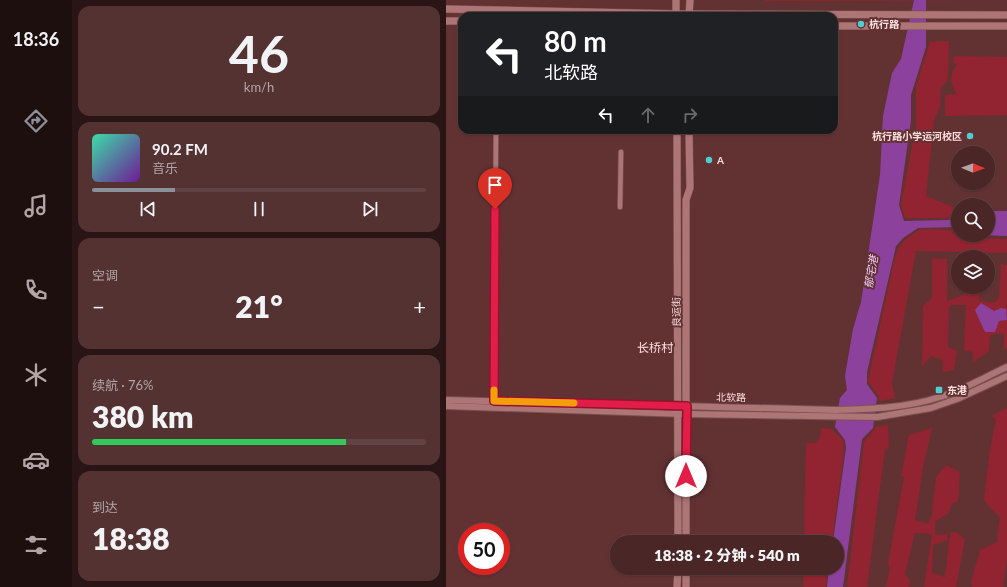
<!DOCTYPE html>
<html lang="zh">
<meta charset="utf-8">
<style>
:root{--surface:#4a2626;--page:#543232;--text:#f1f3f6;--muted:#b2a5a7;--line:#614343;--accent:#8c9099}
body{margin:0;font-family:Lato,"Noto Sans SC",sans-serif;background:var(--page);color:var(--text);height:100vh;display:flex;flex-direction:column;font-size:15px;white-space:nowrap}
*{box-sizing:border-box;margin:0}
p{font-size:13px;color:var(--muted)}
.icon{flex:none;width:22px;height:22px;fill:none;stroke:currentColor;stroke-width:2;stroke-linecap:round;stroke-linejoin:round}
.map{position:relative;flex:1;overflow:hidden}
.panel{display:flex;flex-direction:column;gap:6px;padding:6px;background:#291515;width:374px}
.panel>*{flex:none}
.top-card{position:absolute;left:12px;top:12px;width:380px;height:122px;border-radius:12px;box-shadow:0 1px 3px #0004,0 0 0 1px var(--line);background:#202124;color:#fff;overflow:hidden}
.needle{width:26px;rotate:91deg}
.fabs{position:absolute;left:505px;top:146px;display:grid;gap:8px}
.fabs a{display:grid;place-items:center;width:44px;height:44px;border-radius:50%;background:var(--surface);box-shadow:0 1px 3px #0004,0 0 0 1px var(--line);font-size:20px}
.speed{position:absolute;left:12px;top:523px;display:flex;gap:8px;font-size:20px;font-weight:700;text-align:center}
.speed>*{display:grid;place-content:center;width:52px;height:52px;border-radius:50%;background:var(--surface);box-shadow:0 1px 3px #0004,0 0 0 1px var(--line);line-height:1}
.speed .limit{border:6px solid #d22;background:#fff;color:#111}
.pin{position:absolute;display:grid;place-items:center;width:34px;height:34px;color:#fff;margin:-41px -17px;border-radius:50% 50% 50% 0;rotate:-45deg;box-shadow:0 0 4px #0007}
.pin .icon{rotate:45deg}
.me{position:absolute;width:44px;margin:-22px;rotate:0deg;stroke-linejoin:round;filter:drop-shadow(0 0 3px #0008)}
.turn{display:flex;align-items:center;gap:14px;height:84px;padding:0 20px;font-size:18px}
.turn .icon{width:52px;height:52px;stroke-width:2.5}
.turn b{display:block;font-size:28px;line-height:34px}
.lanes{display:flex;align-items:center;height:38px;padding:0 20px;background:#0003;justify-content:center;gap:20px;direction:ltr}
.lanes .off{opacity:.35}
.big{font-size:30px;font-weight:800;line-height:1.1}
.panel .widget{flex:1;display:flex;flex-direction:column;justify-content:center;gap:6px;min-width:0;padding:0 14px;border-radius:12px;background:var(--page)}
.panel .dial{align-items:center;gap:0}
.dial b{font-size:52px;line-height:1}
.song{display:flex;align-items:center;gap:12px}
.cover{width:48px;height:48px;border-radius:6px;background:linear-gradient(135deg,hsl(160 70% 55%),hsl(280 70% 35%))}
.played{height:4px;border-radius:2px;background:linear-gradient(90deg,var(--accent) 25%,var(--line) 25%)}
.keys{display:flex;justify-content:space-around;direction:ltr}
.heat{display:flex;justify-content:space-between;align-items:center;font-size:22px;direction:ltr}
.charge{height:6px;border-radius:3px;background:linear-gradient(90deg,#34c759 76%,var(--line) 0)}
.trip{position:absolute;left:164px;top:535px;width:234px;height:40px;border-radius:20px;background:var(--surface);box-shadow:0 1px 3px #0004,0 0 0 1px var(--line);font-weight:800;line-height:40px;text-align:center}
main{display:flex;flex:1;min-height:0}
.menu{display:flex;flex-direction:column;width:72px;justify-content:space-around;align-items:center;background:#1e0f0f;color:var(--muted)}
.menu .icon{width:28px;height:28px}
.menu .on{color:var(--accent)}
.menu b{font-size:18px;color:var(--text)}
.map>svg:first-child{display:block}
</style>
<main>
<nav class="menu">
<b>18:36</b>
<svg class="icon on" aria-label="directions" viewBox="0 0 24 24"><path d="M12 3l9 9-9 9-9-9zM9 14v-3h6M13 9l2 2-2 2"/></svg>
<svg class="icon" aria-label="music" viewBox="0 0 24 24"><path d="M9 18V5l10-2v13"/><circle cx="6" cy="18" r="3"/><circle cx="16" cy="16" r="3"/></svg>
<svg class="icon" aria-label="phone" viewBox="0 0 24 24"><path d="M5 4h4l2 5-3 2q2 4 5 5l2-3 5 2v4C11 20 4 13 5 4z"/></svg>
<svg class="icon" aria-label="climate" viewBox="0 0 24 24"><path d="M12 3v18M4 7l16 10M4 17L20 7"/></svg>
<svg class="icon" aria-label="car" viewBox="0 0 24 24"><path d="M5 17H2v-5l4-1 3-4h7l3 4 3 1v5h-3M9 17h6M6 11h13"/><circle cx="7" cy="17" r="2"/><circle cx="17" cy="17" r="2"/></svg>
<svg class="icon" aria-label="filters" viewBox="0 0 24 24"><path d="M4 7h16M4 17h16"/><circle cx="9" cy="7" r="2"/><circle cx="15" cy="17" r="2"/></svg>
</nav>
<section class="panel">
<div class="widget dial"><b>46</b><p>km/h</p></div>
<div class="widget">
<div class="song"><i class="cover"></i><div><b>90.2 FM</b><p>音乐</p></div></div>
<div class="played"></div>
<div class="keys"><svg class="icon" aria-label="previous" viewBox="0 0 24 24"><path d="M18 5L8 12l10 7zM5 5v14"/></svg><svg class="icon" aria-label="pause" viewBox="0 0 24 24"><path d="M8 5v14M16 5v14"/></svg><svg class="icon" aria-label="next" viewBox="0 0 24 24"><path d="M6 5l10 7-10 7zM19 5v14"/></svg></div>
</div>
<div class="widget"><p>空调</p>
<div class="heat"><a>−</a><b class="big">21°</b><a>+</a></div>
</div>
<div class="widget"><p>续航 · 76%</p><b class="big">380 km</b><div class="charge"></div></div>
<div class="widget"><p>到达</p><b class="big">18:38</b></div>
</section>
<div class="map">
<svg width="561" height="587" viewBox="0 0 561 587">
<rect width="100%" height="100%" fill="#623233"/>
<g fill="#912430">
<polygon points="320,0 561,0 320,1"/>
<polygon points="503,41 502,80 495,88 494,107 488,120 480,196 512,209 512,214 509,218 459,218 455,205 470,125 470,87 484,42"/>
<path d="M508,56L561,57V115L499,116V95L511,94C503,83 504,74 511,64L507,63Z"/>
<path d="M474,229L512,230V235H519L521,238L561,239V253L470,251L446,383L449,398L433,401V397L422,381L448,262C453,243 458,240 474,229Z"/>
<polygon points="486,258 501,259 501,301 518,295 518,287 534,287 533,301 548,303 553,298 555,264 561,265 561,348 558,350 558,333 544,335 543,351 527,362 527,352 518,350 520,305 505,305 503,308 502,347 511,351 508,370 497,372 497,360 485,356 476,366 477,306 486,298"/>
<polygon points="561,408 561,559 557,587 526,587 525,581 534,550 551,542 554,517 542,506 538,499 544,450 550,419 545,416"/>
<polygon points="442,425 443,448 439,449 421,587 401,587 418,442 430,427"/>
<polygon points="375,428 385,429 397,440 398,450 386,542 358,542 360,443 369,443 374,438"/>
<polygon points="486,428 477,467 469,520 482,524 486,514 490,477 500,465 514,472 512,501 506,504 502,514 489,521 489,535 501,534 502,540 487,545 486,573 499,577 504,533 510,532 519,539 510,587 478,587 486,534 469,533 459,574 464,581 463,587 440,587 444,569 442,564 458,477 455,476 463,435"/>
<polygon points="358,568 382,568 380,587 357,587"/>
</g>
<g fill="#8c429d">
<polygon points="468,0 480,0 480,47 465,95 465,120 453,205 458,221 502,220 512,218 512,227 472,228 457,238 450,246 421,372 421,384 431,398 427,428 416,439 397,587 381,587 383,568 391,568 391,542 387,542 400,448 399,440 389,427 394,398 401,390 399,376 407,329 415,302 434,175 437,116 446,73 455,59"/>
<polygon points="542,211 561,211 561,236 534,235 542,235"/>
<polygon points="535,303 548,311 555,308 560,309 561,320 553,321 549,332 539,332 529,310"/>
</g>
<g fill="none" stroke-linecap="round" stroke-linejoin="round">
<g stroke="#794f51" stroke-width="6">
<g id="minor">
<polyline points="174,207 175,152"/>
<polyline points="48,401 50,130"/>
</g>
</g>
<g stroke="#794f51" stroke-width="8">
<g id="tertiary">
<path d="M0,400L390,410C425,409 460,408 494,397C517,390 539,377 561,367"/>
<polyline points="0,406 239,414 431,417 485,408 511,399 561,376"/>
</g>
</g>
<g stroke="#794f51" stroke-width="8">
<g id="secondary">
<polyline points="0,9 236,14 561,15"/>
<polyline points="230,16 230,0"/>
<polyline points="243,16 244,0"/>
<polyline points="0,21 16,21"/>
<polyline points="388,26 561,26"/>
<polyline points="231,130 232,542"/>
<polyline points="240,542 240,200 244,188 243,130"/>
<polyline points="231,587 232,568"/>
<polyline points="240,587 240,568"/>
</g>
</g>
<use href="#minor" stroke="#ad7575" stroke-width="4.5"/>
<use href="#tertiary" stroke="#ad7575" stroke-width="6"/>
<use href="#secondary" stroke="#ad7575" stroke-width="7"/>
</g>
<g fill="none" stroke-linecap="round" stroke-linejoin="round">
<g stroke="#92132f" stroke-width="10">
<polyline id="route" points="49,209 48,401 241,406 240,476"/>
</g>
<use href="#route" stroke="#e11d48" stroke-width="7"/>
<polyline stroke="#f59e0b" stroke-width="7" points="48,390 48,401 128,403"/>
</g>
<g fill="#51ccd2" stroke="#623233" stroke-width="1.5">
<circle cx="415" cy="24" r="4"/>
<circle cx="524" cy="136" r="4"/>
<circle cx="263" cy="160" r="4"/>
<rect x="489" y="386" width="8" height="8" rx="2"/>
</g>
<g text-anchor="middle" stroke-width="4" stroke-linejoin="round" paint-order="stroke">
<g font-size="10" font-weight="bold" fill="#fddedd" stroke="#623233" text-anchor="start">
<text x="423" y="28">杭行路</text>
<text x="516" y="140" text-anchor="end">杭行路小学运河校区</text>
<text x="271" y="164">A</text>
<text x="501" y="394">东港</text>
</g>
<g font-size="10" fill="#fddedd" stroke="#623233">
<text transform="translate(230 312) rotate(-91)" y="4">良运街</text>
<text transform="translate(285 397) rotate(1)" y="4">北软路</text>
</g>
<g font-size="11" font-style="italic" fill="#efc9f8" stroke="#623233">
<text transform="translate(425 272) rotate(-80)" y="4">郁宅港</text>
</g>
<g font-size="12" fill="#fddedd" stroke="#623233">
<text x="209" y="352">长桥村</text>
</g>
</g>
</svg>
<div class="fabs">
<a><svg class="needle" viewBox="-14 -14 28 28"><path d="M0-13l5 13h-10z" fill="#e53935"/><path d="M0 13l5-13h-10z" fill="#b2a5a7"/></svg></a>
<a><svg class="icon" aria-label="search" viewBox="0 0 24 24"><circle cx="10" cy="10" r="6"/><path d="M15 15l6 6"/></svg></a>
<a><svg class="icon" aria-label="layers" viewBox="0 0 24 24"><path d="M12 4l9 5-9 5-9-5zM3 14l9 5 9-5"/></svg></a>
</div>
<div class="speed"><div class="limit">50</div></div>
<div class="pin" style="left:49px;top:209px;background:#d93025"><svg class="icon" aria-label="arrive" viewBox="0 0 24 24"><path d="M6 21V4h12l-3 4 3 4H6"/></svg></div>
<svg class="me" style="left:240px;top:476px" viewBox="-20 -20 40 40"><circle r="19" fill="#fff"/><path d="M0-13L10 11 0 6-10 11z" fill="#e11d48"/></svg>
<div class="trip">18:38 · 2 分钟 · 540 m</div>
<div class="top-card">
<div class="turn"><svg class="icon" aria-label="left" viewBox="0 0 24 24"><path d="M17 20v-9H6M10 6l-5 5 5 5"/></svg><div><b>80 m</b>北软路</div></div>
<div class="lanes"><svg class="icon" aria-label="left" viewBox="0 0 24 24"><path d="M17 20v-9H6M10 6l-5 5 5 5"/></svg><svg class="icon off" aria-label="ahead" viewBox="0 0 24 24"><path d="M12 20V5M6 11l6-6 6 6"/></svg><svg class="icon off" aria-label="right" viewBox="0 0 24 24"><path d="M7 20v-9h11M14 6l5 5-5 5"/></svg></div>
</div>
</div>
</main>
